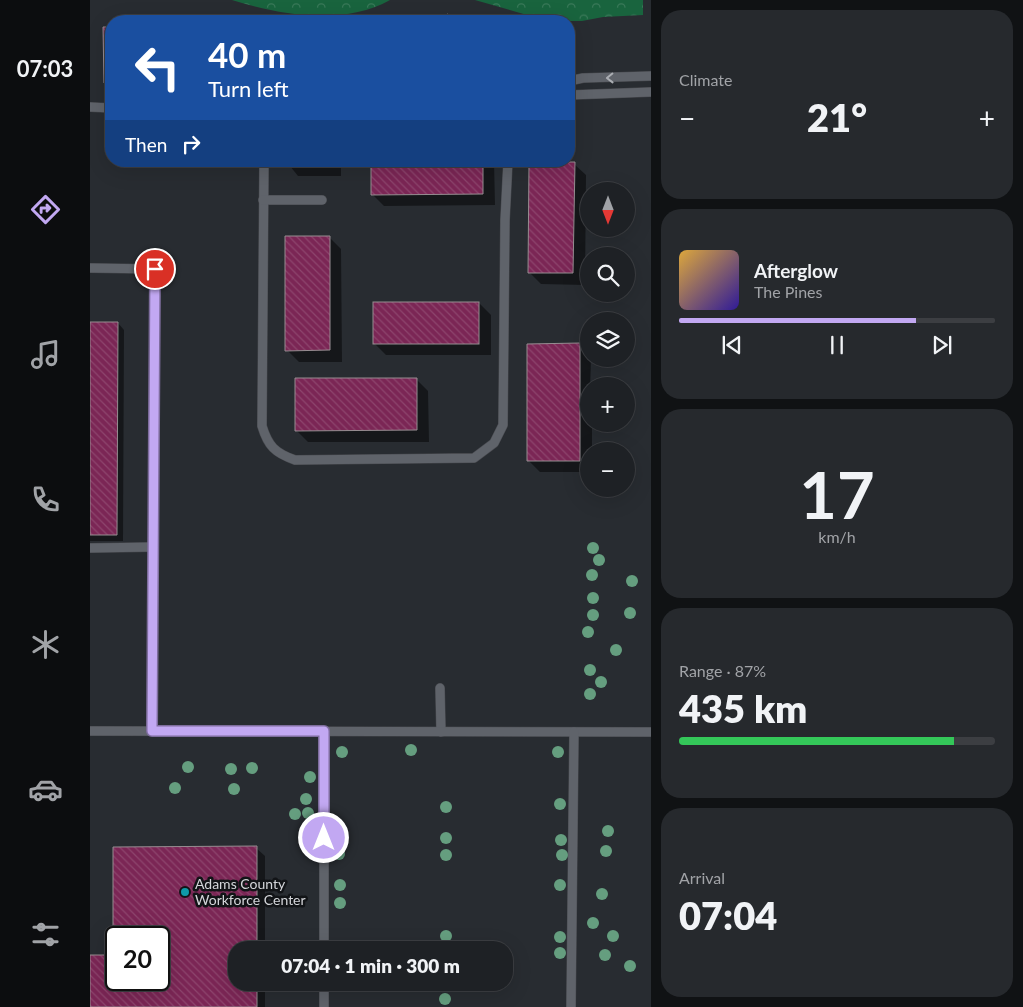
<!DOCTYPE html>
<meta charset="utf-8">
<style>
:root{--surface:#1e2125;--page:#26292d;--text:#f1f3f6;--muted:#a1a3a7;--line:#3c3e42;--accent:#c2a8f2}
body{margin:0;font-family:Lato,sans-serif;background:var(--page);color:var(--text);height:100vh;display:flex;flex-direction:column;font-size:19px;white-space:nowrap}
*{box-sizing:border-box;margin:0}
p{font-size:16px;color:var(--muted)}
.icon{flex:none;width:28px;height:28px;fill:none;stroke:currentColor;stroke-width:2;stroke-linecap:round;stroke-linejoin:round}
.map{position:relative;flex:1;overflow:hidden}
.drawer{display:flex;flex-direction:column;gap:10px;padding:10px;background:#101214;width:372px}
.drawer>*{flex:none}
.guide{position:absolute;left:15px;top:15px;width:470px;height:152px;border-radius:20px;box-shadow:0 5px 20px #0002,0 0 0 1px var(--line);background:#1a4fa0;color:#fff;overflow:hidden}
.needle{width:32px;rotate:180deg}
.tools{position:absolute;left:490px;top:182px;display:grid;gap:10px}
.tools a{display:grid;place-items:center;width:55px;height:55px;border-radius:50%;background:var(--surface);box-shadow:0 5px 20px #0002,0 0 0 1px var(--line);font-size:25px}
.speed{position:absolute;left:15px;top:926px;display:flex;gap:10px;font-size:25px;font-weight:700;text-align:center}
.speed>*{display:grid;place-content:center;width:65px;height:65px;border-radius:50%;background:var(--surface);box-shadow:0 5px 20px #0002,0 0 0 1px var(--line);line-height:1}
.speed .limit{border:2px solid #111;border-radius:8px;background:#fff;color:#111}
.pin{position:absolute;display:grid;place-items:center;width:42px;height:42px;color:#fff;margin:-21px;border:2px solid #fff;border-radius:50%;box-shadow:0 1px 5px #0007}
.me{position:absolute;width:55px;margin:-28px;rotate:0deg;stroke-linejoin:round;filter:drop-shadow(0 0 4px #0008)}
.turn{display:flex;align-items:center;gap:18px;height:105px;padding:0 20px;font-size:22px}
.turn .icon{width:65px;height:65px;stroke-width:2.5}
.turn b{display:block;font-size:35px;line-height:42px}
.then{display:flex;align-items:center;height:48px;padding:0 20px;background:#0003;gap:10px;font-size:19px}
.big{font-size:38px;font-weight:800;line-height:1.1}
.drawer .card{flex:1;display:flex;flex-direction:column;justify-content:center;gap:8px;min-width:0;padding:0 18px;border-radius:20px;background:var(--page)}
.drawer .dial{align-items:center;gap:0}
.dial b{font-size:65px;line-height:1}
.song{display:flex;align-items:center;gap:15px}
.cover{width:60px;height:60px;border-radius:8px;background:linear-gradient(135deg,hsl(40 70% 55%),hsl(250 70% 35%))}
.played{height:5px;border-radius:2px;background:linear-gradient(90deg,var(--accent) 75%,var(--line) 75%)}
.keys{display:flex;justify-content:space-around;direction:ltr}
.heat{display:flex;justify-content:space-between;align-items:center;font-size:28px;direction:ltr}
.charge{height:8px;border-radius:4px;background:linear-gradient(90deg,#34c759 87%,var(--line) 0)}
.trip{position:absolute;left:138px;top:941px;width:285px;height:50px;border-radius:20px;background:var(--surface);box-shadow:0 5px 20px #0002,0 0 0 1px var(--line);font-weight:800;line-height:50px;text-align:center}
main{display:flex;flex:1;min-height:0}
.dock{display:flex;flex-direction:column;width:90px;justify-content:space-around;align-items:center;background:#0c0d0f;color:var(--muted)}
.dock .icon{width:35px;height:35px}
.dock .on{color:var(--accent)}
.dock b{font-size:22px;color:var(--text)}
.map>svg:first-child{display:block}
</style>
<main>
<nav class="dock">
<b>07:03</b>
<svg class="icon on" aria-label="directions" viewBox="0 0 24 24"><path d="M12 3l9 9-9 9-9-9zM9 14v-3h6M13 9l2 2-2 2"/></svg>
<svg class="icon" aria-label="music" viewBox="0 0 24 24"><path d="M9 18V5l10-2v13"/><circle cx="6" cy="18" r="3"/><circle cx="16" cy="16" r="3"/></svg>
<svg class="icon" aria-label="phone" viewBox="0 0 24 24"><path d="M5 4h4l2 5-3 2q2 4 5 5l2-3 5 2v4C11 20 4 13 5 4z"/></svg>
<svg class="icon" aria-label="climate" viewBox="0 0 24 24"><path d="M12 3v18M4 7l16 10M4 17L20 7"/></svg>
<svg class="icon" aria-label="car" viewBox="0 0 24 24"><path d="M5 17H2v-5l4-1 3-4h7l3 4 3 1v5h-3M9 17h6M6 11h13"/><circle cx="7" cy="17" r="2"/><circle cx="17" cy="17" r="2"/></svg>
<svg class="icon" aria-label="filters" viewBox="0 0 24 24"><path d="M4 7h16M4 17h16"/><circle cx="9" cy="7" r="2"/><circle cx="15" cy="17" r="2"/></svg>
</nav>
<div class="map">
<svg width="561" height="1007" viewBox="0 0 561 1007">
<defs>
<pattern id="park-crowns" width="20" height="18" patternUnits="userSpaceOnUse" patternTransform="scale(1.25)"><rect width="20" height="18" fill="#19643e"/><path d="M2 6a3 3 0 1 1 6 0M12 15a3 3 0 1 1 6 0" fill="none" stroke="#3a7959"/></pattern>
<pattern id="building-back-hatch" width="6" height="6" patternUnits="userSpaceOnUse" patternTransform="scale(1.25)"><rect width="6" height="6" fill="#7b2655"/><path d="M-1 5l2 2M0 0l6 6M5-1l2 2" fill="none" stroke="#8d456d"/></pattern>
</defs>
<rect width="100%" height="100%" fill="#282c31"/>
<g fill="url(#park-crowns)">
<path d="M142,0H300C254,26 190,15 142,0Z"/>
<polygon points="385,0 553,0 553,15 513,17 492,21 458,21"/>
</g>
<g fill="#0007" fill-rule="evenodd">
<polygon points="14,29 21,29 21,89 15,83"/>
<polygon points="196,161 251,161 251,176 208,176"/>
<polygon points="282,161 404,161 405,205 294,206 282,194"/>
<polygon points="484,164 496,175 495,285 451,284 439,272"/>
<polygon points="239,237 251,249 252,362 209,362 197,350"/>
<polygon points="389,303 401,315 401,355 296,355 284,343"/>
<polygon points="0,323 28,323 34,330 33,541 0,541"/>
<polygon points="490,345 499,354 499,359 501,359 499,424 502,424 502,451 499,451 499,472 450,472 439,461"/>
<polygon points="326,379 338,391 339,442 218,442 206,430"/>
<path d="M24,848H166L175,856V950H146V982H175V1007H0V956H24ZM26,938H69V980H26Z"/>
</g>
<g fill="url(#building-back-hatch)" stroke="#968d91" fill-rule="evenodd">
<polygon points="357,14 374,21 354,21"/>
<polygon points="13,27 21,27 21,83 14,83"/>
<polygon points="195,161 240,161 240,165 195,164"/>
<polygon points="281,161 393,161 393,194 281,195"/>
<polygon points="439,162 485,162 483,273 438,273"/>
<polygon points="195,236 240,236 240,350 195,351"/>
<rect x="283" y="302" width="106" height="42"/>
<polygon points="0,322 28,322 27,535 0,535"/>
<polygon points="490,343 490,461 437,461 437,344"/>
<polygon points="205,378 327,378 327,430 205,431"/>
<path d="M167,846V950H146V982H167V1007H0V955H23V847ZM26,938H69V980H26Z"/>
</g>
<g fill="none" stroke-linecap="round" stroke-linejoin="round">
<g stroke="#484a4f" stroke-width="10">
<g id="service">
<polyline points="479,81 493,78 561,76"/>
<polyline points="479,95 561,92"/>
<polyline points="0,107 21,108"/>
<path d="M174,161L172,426C178,446 185,453 205,460L384,458L404,443L413,425L415,220L418,161"/>
<polyline points="173,200 232,200"/>
<polyline points="0,268 65,269 62,731"/>
<polyline points="0,548 63,547"/>
<polyline points="350,688 351,732"/>
<polyline points="0,731 561,732"/>
<polyline points="234,950 234,731"/>
<polyline points="234,1007 234,982"/>
<polyline points="481,1007 484,732"/>
</g>
</g>
<use href="#service" stroke="#5f636a" stroke-width="9"/>
</g>
<g fill="#659e7f">
<circle cx="503" cy="548" r="6"/>
<circle cx="509" cy="560" r="6"/>
<circle cx="502" cy="575" r="6"/>
<circle cx="542" cy="581" r="6"/>
<circle cx="503" cy="598" r="6"/>
<circle cx="540" cy="613" r="6"/>
<circle cx="503" cy="615" r="6"/>
<circle cx="498" cy="632" r="6"/>
<circle cx="526" cy="650" r="6"/>
<circle cx="500" cy="670" r="6"/>
<circle cx="511" cy="682" r="6"/>
<circle cx="500" cy="694" r="6"/>
<circle cx="321" cy="750" r="6"/>
<circle cx="252" cy="752" r="6"/>
<circle cx="468" cy="752" r="6"/>
<circle cx="98" cy="767" r="6"/>
<circle cx="162" cy="768" r="6"/>
<circle cx="141" cy="769" r="6"/>
<circle cx="220" cy="777" r="6"/>
<circle cx="85" cy="788" r="6"/>
<circle cx="144" cy="789" r="6"/>
<circle cx="216" cy="799" r="6"/>
<circle cx="470" cy="804" r="6"/>
<circle cx="356" cy="807" r="6"/>
<circle cx="218" cy="813" r="6"/>
<circle cx="205" cy="814" r="6"/>
<circle cx="518" cy="831" r="6"/>
<circle cx="248" cy="837" r="6"/>
<circle cx="356" cy="838" r="6"/>
<circle cx="471" cy="840" r="6"/>
<circle cx="516" cy="851" r="6"/>
<circle cx="249" cy="854" r="6"/>
<circle cx="356" cy="855" r="6"/>
<circle cx="472" cy="855" r="6"/>
<circle cx="250" cy="885" r="6"/>
<circle cx="470" cy="885" r="6"/>
<circle cx="512" cy="894" r="6"/>
<circle cx="250" cy="903" r="6"/>
<circle cx="503" cy="923" r="6"/>
<circle cx="356" cy="936" r="6"/>
<circle cx="523" cy="936" r="6"/>
<circle cx="470" cy="937" r="6"/>
<circle cx="470" cy="953" r="6"/>
<circle cx="515" cy="955" r="6"/>
<circle cx="540" cy="966" r="6"/>
<circle cx="355" cy="999" r="6"/>
</g>
<defs><path id="oneway-chevron" d="M-2-3.5L2.5 0L-2 3.5" fill="none" stroke-width="1.6" stroke-linecap="round" stroke-linejoin="round" transform="scale(1.25)"/></defs>
<use stroke="#abaeb3" href="#oneway-chevron" transform="translate(520 78) rotate(179)"/>
<g fill="none" stroke-linecap="round" stroke-linejoin="round">
<g stroke="#7e6d9d" stroke-width="12">
<polyline id="route" points="65,269 62,731 234,731 234,838"/>
</g>
<use href="#route" stroke="#c2a8f2" stroke-width="9"/>
</g>
<circle fill="#0f9aa8" stroke="#121417" stroke-width="2" cx="95" cy="892" r="5"/>
<g text-anchor="middle" stroke-width="5" stroke-linejoin="round" paint-order="stroke">
<g font-size="14" fill="#d4d6da" stroke="#121417" text-anchor="start">
<text x="105" y="889">Adams County<tspan x="105" dy="16">Workforce Center</tspan></text>
</g>
</g>
</svg>
<div class="tools">
<a><svg class="needle" viewBox="-14 -14 28 28"><path d="M0-13l5 13h-10z" fill="#e53935"/><path d="M0 13l5-13h-10z" fill="#a1a3a7"/></svg></a>
<a><svg class="icon" aria-label="search" viewBox="0 0 24 24"><circle cx="10" cy="10" r="6"/><path d="M15 15l6 6"/></svg></a>
<a><svg class="icon" aria-label="layers" viewBox="0 0 24 24"><path d="M12 4l9 5-9 5-9-5zM3 14l9 5 9-5"/></svg></a>
<a>+</a>
<a>−</a>
</div>
<div class="speed"><div class="limit">20</div></div>
<div class="pin" style="left:65px;top:269px;background:#d93025"><svg class="icon" aria-label="arrive" viewBox="0 0 24 24"><path d="M6 21V4h12l-3 4 3 4H6"/></svg></div>
<svg class="me" style="left:234px;top:838px" viewBox="-20 -20 40 40"><circle r="17" fill="#c2a8f2" stroke="#fff" stroke-width="3"/><path d="M0-11L8 9 0 5-8 9z" fill="#fff"/></svg>
<div class="trip">07:04 · 1 min · 300 m</div>
<div class="guide">
<div class="turn"><svg class="icon" aria-label="left" viewBox="0 0 24 24"><path d="M17 20v-9H6M10 6l-5 5 5 5"/></svg><div><b>40 m</b>Turn left</div></div>
<div class="then">Then<svg class="icon" aria-label="right" viewBox="0 0 24 24"><path d="M7 20v-9h11M14 6l5 5-5 5"/></svg></div>
</div>
</div>
<section class="drawer">
<div class="card"><p>Climate</p>
<div class="heat"><a>−</a><b class="big">21°</b><a>+</a></div>
</div>
<div class="card">
<div class="song"><i class="cover"></i><div><b>Afterglow</b><p>The Pines</p></div></div>
<div class="played"></div>
<div class="keys"><svg class="icon" aria-label="previous" viewBox="0 0 24 24"><path d="M18 5L8 12l10 7zM5 5v14"/></svg><svg class="icon" aria-label="pause" viewBox="0 0 24 24"><path d="M8 5v14M16 5v14"/></svg><svg class="icon" aria-label="next" viewBox="0 0 24 24"><path d="M6 5l10 7-10 7zM19 5v14"/></svg></div>
</div>
<div class="card dial"><b>17</b><p>km/h</p></div>
<div class="card"><p>Range · 87%</p><b class="big">435 km</b><div class="charge"></div></div>
<div class="card"><p>Arrival</p><b class="big">07:04</b></div>
</section>
</main>
